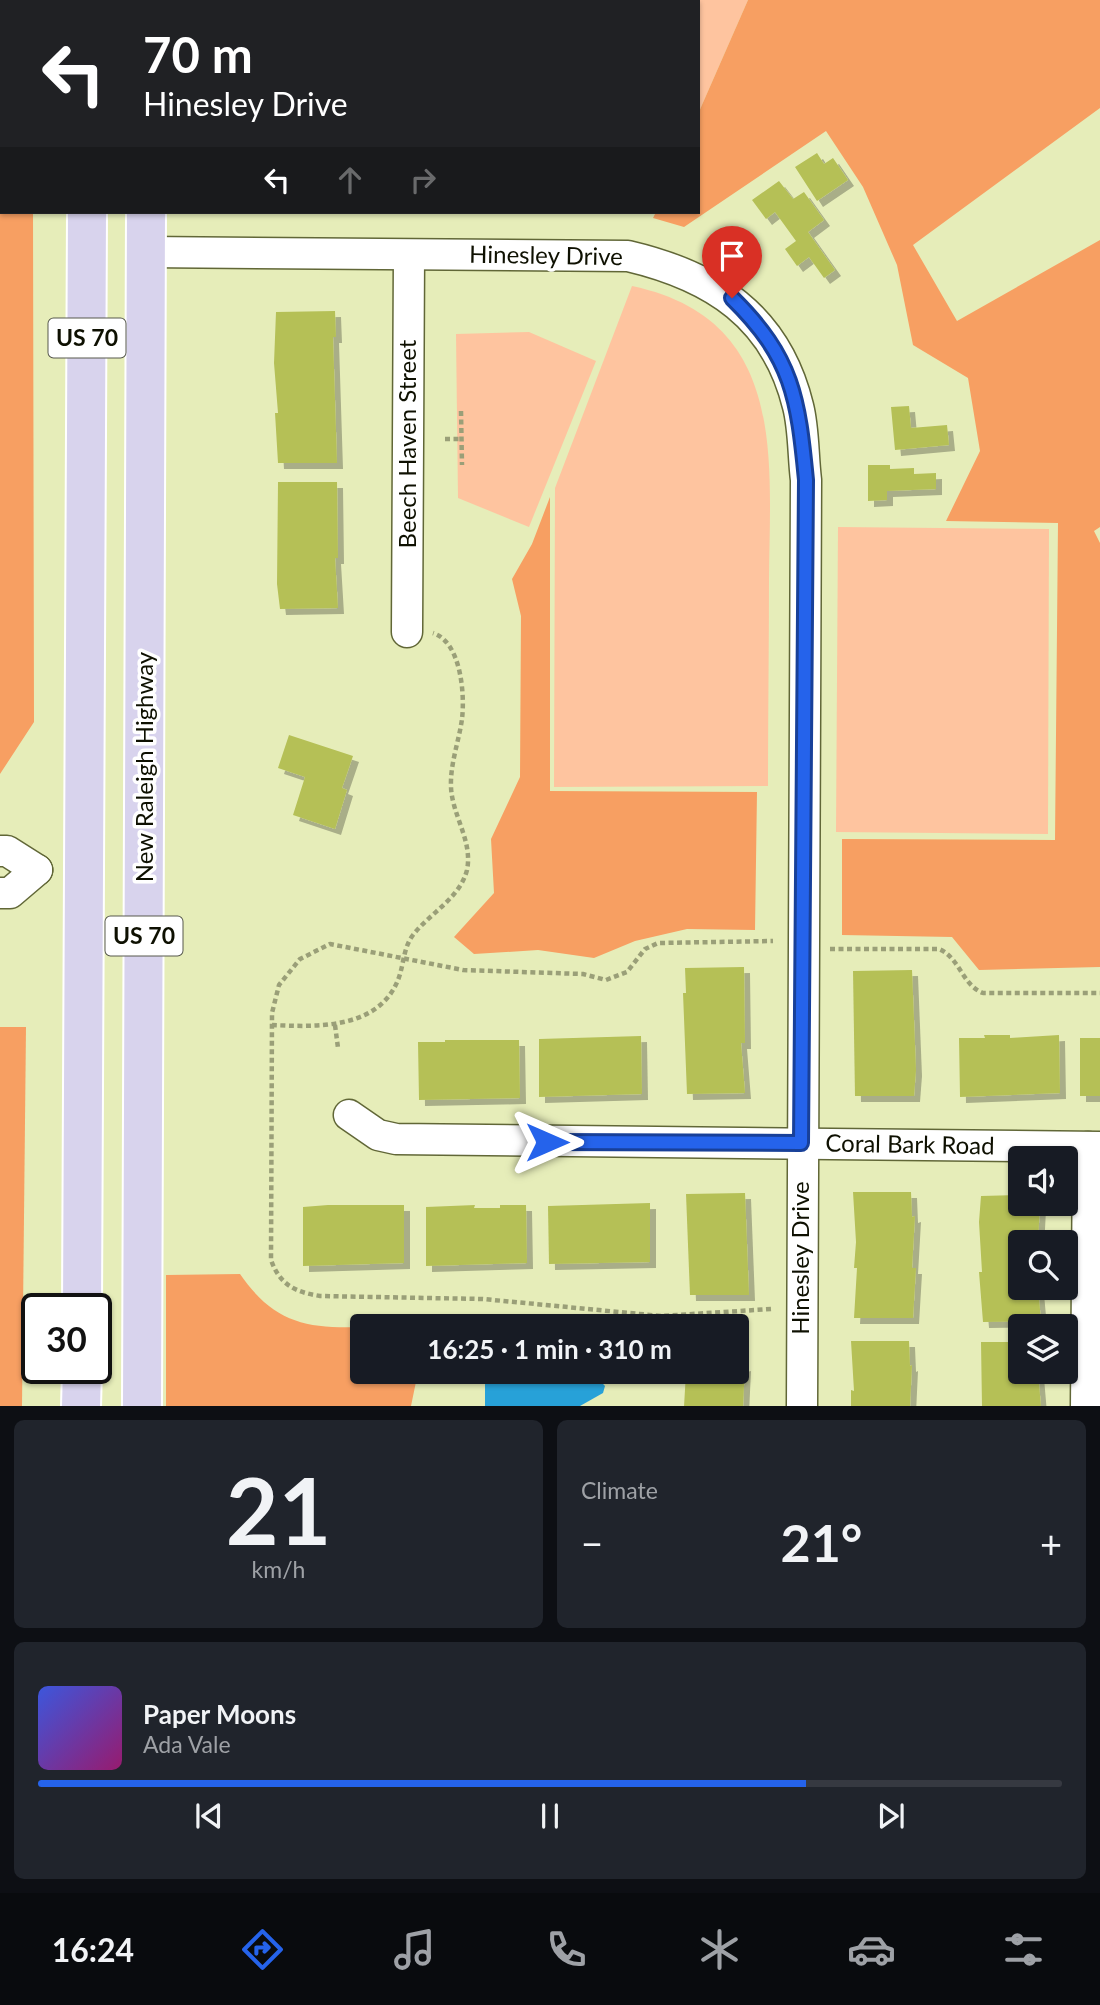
<!DOCTYPE html>
<meta charset="utf-8">
<style>
:root{--surface:#171b24;--page:#20242c;--text:#f1f3f6;--muted:#9ea1a6;--line:#363941;--accent:#2563eb}
body{margin:0;font-family:Lato,sans-serif;background:var(--page);color:var(--text);height:100vh;display:flex;flex-direction:column;font-size:26px;white-space:nowrap}
*{box-sizing:border-box;margin:0}
p{font-size:23px;color:var(--muted)}
.icon{flex:none;width:38px;height:38px;fill:none;stroke:currentColor;stroke-width:2;stroke-linecap:round;stroke-linejoin:round}
.map{position:relative;height:1406px;overflow:hidden}
.sheet{display:flex;flex-direction:column;gap:14px;padding:14px;background:#0d0f14;flex:1}
.sheet>*{flex:none}
.guide{position:absolute;left:0px;top:0px;width:700px;height:214px;box-shadow:0 2px 5px #0004;background:#202124;color:#fff;overflow:hidden}
.buttons{position:absolute;left:1008px;top:1146px;display:grid;gap:14px}
.buttons a{display:grid;place-items:center;width:70px;height:70px;border-radius:7px;background:var(--surface);box-shadow:0 2px 5px #0004;font-size:35px}
.speed{position:absolute;left:21px;top:1293px;display:flex;gap:14px;font-size:35px;font-weight:700;text-align:center}
.speed>*{display:grid;place-content:center;width:91px;height:91px;border-radius:50%;background:var(--surface);box-shadow:0 2px 5px #0004;line-height:1}
.speed .limit{border:4px solid #111;border-radius:10px;background:#fff;color:#111}
.pin{position:absolute;display:grid;place-items:center;width:60px;height:60px;color:#fff;margin:-72px -30px;border-radius:50% 50% 50% 0;rotate:-45deg;box-shadow:0 0 7px #0007}
.pin .icon{rotate:45deg}
.me{position:absolute;width:77px;margin:-38px;rotate:90deg;stroke-linejoin:round;filter:drop-shadow(0 0 5px #0008)}
.turn{display:flex;align-items:center;gap:24px;height:147px;padding:0 28px;font-size:32px}
.turn .icon{width:91px;height:91px;stroke-width:2.5}
.turn b{display:block;font-size:49px;line-height:60px}
.lanes{display:flex;align-items:center;height:66px;padding:0 28px;background:#0003;justify-content:center;gap:35px;direction:ltr}
.lanes .off{opacity:.35}
.big{font-size:52px;font-weight:700;line-height:1.1}
.sheet .widget{flex:1;display:flex;flex-direction:column;justify-content:center;gap:10px;min-width:0;padding:0 24px;border-radius:10px;background:var(--page)}
.sheet .dial{align-items:center;gap:0}
.dial b{font-size:91px;line-height:1}
.song{display:flex;align-items:center;gap:21px}
.cover{width:84px;height:84px;border-radius:10px;background:linear-gradient(135deg,hsl(230 70% 55%),hsl(320 70% 35%))}
.played{height:7px;border-radius:4px;background:linear-gradient(90deg,var(--accent) 75%,var(--line) 75%)}
.keys{display:flex;justify-content:space-around;direction:ltr}
.heat{display:flex;justify-content:space-between;align-items:center;font-size:38px;direction:ltr}
.sheet .tiles{flex:1;display:grid;gap:14px;grid-template-columns:1fr 1fr}
.widget:last-child{grid-column:span 2}
.trip{position:absolute;left:350px;top:1314px;width:399px;height:70px;border-radius:7px;background:var(--surface);box-shadow:0 2px 5px #0004;font-weight:700;line-height:70px;text-align:center}
.tab-bar{display:flex;height:112px;justify-content:space-around;align-items:center;background:#090b0e;color:var(--muted)}
.tab-bar .icon{width:49px;height:49px}
.tab-bar .selected{color:var(--accent)}
.tab-bar b{font-size:32px;color:var(--text)}
.map>svg:first-child{display:block}
</style>
<div class="map">
<svg width="1100" height="1407" viewBox="0 0 1100 1407">
<defs>
<filter id="shadow"><feDropShadow dx="6" dy="6" stdDeviation="0" flood-color="#0004"/></filter>
</defs>
<rect width="100%" height="100%" fill="#e6edb9"/>
<g fill="#fec49f">
<polygon points="697,0 748,0 698,114 698,2"/>
<path d="M632,286C787,319 770,456 769,579C769,648 768,717 768,786L554,787L555,488Z"/>
<polygon points="529,332 596,361 529,527 458,498 456,334"/>
<polygon points="838,527 1049,529 1048,834 836,832"/>
</g>
<g fill="#f79f62">
<polygon points="0,0 33,0 2,2 2,212 33,212 34,722 0,774"/>
<polygon points="748,0 1100,0 1100,108 913,245 957,321 1100,240 1100,527 1094,531 1100,543 1100,967 979,970 952,937 842,935 842,839 1055,840 1058,523 946,521 980,451 968,378 913,345 897,265 863,187 826,131 684,227 653,218 656,212 698,212 698,114"/>
<polygon points="550,497 550,791 757,792 755,930 687,929 635,941 594,958 538,950 474,954 454,937 494,893 491,839 520,777 521,616 512,579 532,544"/>
<polygon points="0,1027 26,1027 22,1406 0,1406"/>
<path d="M240,1274C273,1322 306,1329 362,1327V1372H418L411,1406H166V1275Z"/>
</g>
<polygon fill="#27a1d8" points="501,1372 592,1372 605,1386 603,1393 580,1406 485,1406 485,1382"/>
<g fill="#b5c057" filter="url(#shadow)">
<polygon points="817,153 824,164 833,158 848,180 817,201 795,167"/>
<polygon points="779,181 793,199 804,192 824,220 808,232 835,270 824,278 809,257 797,266 785,249 796,241 775,212 766,219 752,200"/>
<polygon points="335,311 336,337 333,337 337,463 278,463 275,413 278,413 274,363 276,312"/>
<polygon points="909,406 911,428 947,425 949,445 895,450 891,407"/>
<polygon points="868,465 890,465 890,469 914,468 914,474 936,473 936,489 887,491 887,500 868,501"/>
<polygon points="278,482 337,482 338,558 335,558 338,608 280,609 277,584"/>
<polygon points="289,735 353,756 342,788 347,790 335,829 293,815 305,777 278,768"/>
<polygon points="744,967 745,1043 741,1043 745,1093 687,1094 683,993 686,993 685,968"/>
<polygon points="912,970 916,1070 914,1096 855,1096 853,971"/>
<polygon points="984,1035 1010,1035 1010,1038 1059,1035 1060,1093 960,1097 959,1038 985,1038"/>
<polygon points="641,1036 642,1094 539,1097 539,1039"/>
<rect x="1080" y="1038" width="20" height="58"/>
<polygon points="445,1040 519,1040 520,1098 419,1100 418,1042 445,1042"/>
<polygon points="853,1192 911,1192 912,1217 915,1216 912,1268 916,1268 913,1318 854,1318 857,1268 854,1268 856,1242"/>
<polygon points="745,1193 749,1295 690,1295 686,1194"/>
<polygon points="1020,1195 1020,1204 1040,1204 1038,1242 1020,1242 1020,1288 1038,1288 1041,1321 983,1322 979,1272 982,1272 979,1222 981,1196"/>
<polygon points="650,1203 650,1262 549,1264 548,1206"/>
<polygon points="328,1205 404,1205 404,1263 303,1266 303,1207"/>
<polygon points="475,1205 474,1208 500,1208 500,1205 526,1205 527,1263 426,1266 426,1207"/>
<polygon points="737,1340 740,1340 741,1366 745,1365 743,1407 684,1407 686,1372 737,1372"/>
<polygon points="851,1341 909,1341 910,1366 912,1365 910,1407 851,1407 851,1390 854,1391"/>
<polygon points="981,1342 1020,1342 1020,1372 1038,1372 1041,1407 982,1407"/>
</g>
<g fill="none" stroke-linecap="round" stroke-linejoin="round">
<g stroke="#616737" stroke-width="33">
<g id="minor">
<path d="M146,252L628,256C713,276 776,316 798,406C804,429 803,456 806,480L802,1407"/>
<polyline points="407,632 409,255"/>
<polyline points="0,851 7,851 37,870"/>
<polyline points="0,893 10,893 37,870"/>
<polyline points="349,1115 378,1135 396,1139 1100,1147"/>
<polyline points="1086,1407 1088,1147"/>
</g>
</g>
<g stroke="#fff" stroke-width="42">
<g id="highway">
<polyline points="146,0 146,2"/>
<polyline points="88,2 88,0"/>
<polyline points="82,1309 87,212"/>
<polyline points="81,1407 82,1368"/>
<polyline points="142,1407 146,212"/>
</g>
</g>
<g stroke="#9a9f78" stroke-width="4.5" stroke-dasharray="5 3.5" stroke-linecap="butt">
<polyline points="461,411 462,465"/>
<polyline points="445,439 462,439"/>
<path d="M830,949H939C960,958 962,985 983,993H1100"/>
<path d="M272,1025C315,1027 378,1030 398,980C404,965 403,948 413,935C430,913 460,898 467,870C473,841 452,815 451,787C450,764 459,741 462,719C465,694 461,642 433,633"/>
<polyline points="335,1025 338,1048"/>
<path d="M771,1309L661,1316L483,1299L320,1296C295,1292 280,1285 271,1260L272,1013L279,985L300,959L330,944L463,970L583,974L606,980L627,972L645,949L658,943L773,941"/>
</g>
<use href="#minor" stroke="#fff" stroke-width="30"/>
<use href="#highway" stroke="#d8d3ed" stroke-width="38"/>
</g>
<g fill="none" stroke-linecap="round" stroke-linejoin="round">
<g stroke="#184099" stroke-width="18">
<path id="route" d="M547,1142L801,1143L806,480C798,398 793,358 732,298"/>
</g>
<use href="#route" stroke="#2563eb" stroke-width="12"/>
</g>
<g text-anchor="middle" stroke-width="7" stroke-linejoin="round" paint-order="stroke">
<g fill="#fff" stroke="#56584d" stroke-width="2">
<rect x="48.5" y="318.5" width="77" height="39" rx="5"/>
<rect x="105.5" y="916.5" width="77" height="39" rx="5"/>
</g>
<g font-size="23" font-weight="bold" fill="#0e1001">
<text x="87" y="346">US 70</text>
<text x="144" y="944">US 70</text>
</g>
<g font-size="24" fill="#0e1001" stroke="#fff">
<text transform="translate(546 256) rotate(1)" y="8">Hinesley Drive</text>
<text transform="translate(408 444) rotate(-90)" y="8">Beech Haven Street</text>
<text transform="translate(145 767) rotate(-90)" y="8">New Raleigh Highway</text>
<text transform="translate(910 1145) rotate(1)" y="8">Coral Bark Road</text>
<text transform="translate(801 1258) rotate(-90)" y="8">Hinesley Drive</text>
</g>
</g>
</svg>
<div class="buttons">
<a><svg class="icon" aria-label="sound" viewBox="0 0 24 24"><path d="M4 9h4l5-4v14l-5-4H4zM17 9q2 3 0 6"/></svg></a>
<a><svg class="icon" aria-label="search" viewBox="0 0 24 24"><circle cx="10" cy="10" r="6"/><path d="M15 15l6 6"/></svg></a>
<a><svg class="icon" aria-label="layers" viewBox="0 0 24 24"><path d="M12 4l9 5-9 5-9-5zM3 14l9 5 9-5"/></svg></a>
</div>
<div class="speed"><div class="limit">30</div></div>
<div class="pin" style="left:732px;top:298px;background:#d93025"><svg class="icon" aria-label="arrive" viewBox="0 0 24 24"><path d="M6 21V4h12l-3 4 3 4H6"/></svg></div>
<svg class="me" style="left:547px;top:1142px" viewBox="-20 -20 40 40"><path d="M0-17L14 15 0 8-14 15z" fill="#2563eb" stroke="#fff" stroke-width="4"/></svg>
<div class="trip">16:25 · 1 min · 310 m</div>
<div class="guide">
<div class="turn"><svg class="icon" aria-label="left" viewBox="0 0 24 24"><path d="M17 20v-9H6M10 6l-5 5 5 5"/></svg><div><b>70 m</b>Hinesley Drive</div></div>
<div class="lanes"><svg class="icon" aria-label="left" viewBox="0 0 24 24"><path d="M17 20v-9H6M10 6l-5 5 5 5"/></svg><svg class="icon off" aria-label="ahead" viewBox="0 0 24 24"><path d="M12 20V5M6 11l6-6 6 6"/></svg><svg class="icon off" aria-label="right" viewBox="0 0 24 24"><path d="M7 20v-9h11M14 6l5 5-5 5"/></svg></div>
</div>
</div>
<section class="sheet">
<div class="tiles">
<div class="widget dial"><b>21</b><p>km/h</p></div>
<div class="widget"><p>Climate</p>
<div class="heat"><a>−</a><b class="big">21°</b><a>+</a></div>
</div>
<div class="widget">
<div class="song"><i class="cover"></i><div><b>Paper Moons</b><p>Ada Vale</p></div></div>
<div class="played"></div>
<div class="keys"><svg class="icon" aria-label="previous" viewBox="0 0 24 24"><path d="M18 5L8 12l10 7zM5 5v14"/></svg><svg class="icon" aria-label="pause" viewBox="0 0 24 24"><path d="M8 5v14M16 5v14"/></svg><svg class="icon" aria-label="next" viewBox="0 0 24 24"><path d="M6 5l10 7-10 7zM19 5v14"/></svg></div>
</div>
</div>
</section>
<nav class="tab-bar">
<b>16:24</b>
<svg class="icon selected" aria-label="directions" viewBox="0 0 24 24"><path d="M12 3l9 9-9 9-9-9zM9 14v-3h6M13 9l2 2-2 2"/></svg>
<svg class="icon" aria-label="music" viewBox="0 0 24 24"><path d="M9 18V5l10-2v13"/><circle cx="6" cy="18" r="3"/><circle cx="16" cy="16" r="3"/></svg>
<svg class="icon" aria-label="phone" viewBox="0 0 24 24"><path d="M5 4h4l2 5-3 2q2 4 5 5l2-3 5 2v4C11 20 4 13 5 4z"/></svg>
<svg class="icon" aria-label="climate" viewBox="0 0 24 24"><path d="M12 3v18M4 7l16 10M4 17L20 7"/></svg>
<svg class="icon" aria-label="car" viewBox="0 0 24 24"><path d="M5 17H2v-5l4-1 3-4h7l3 4 3 1v5h-3M9 17h6M6 11h13"/><circle cx="7" cy="17" r="2"/><circle cx="17" cy="17" r="2"/></svg>
<svg class="icon" aria-label="filters" viewBox="0 0 24 24"><path d="M4 7h16M4 17h16"/><circle cx="9" cy="7" r="2"/><circle cx="15" cy="17" r="2"/></svg>
</nav>
